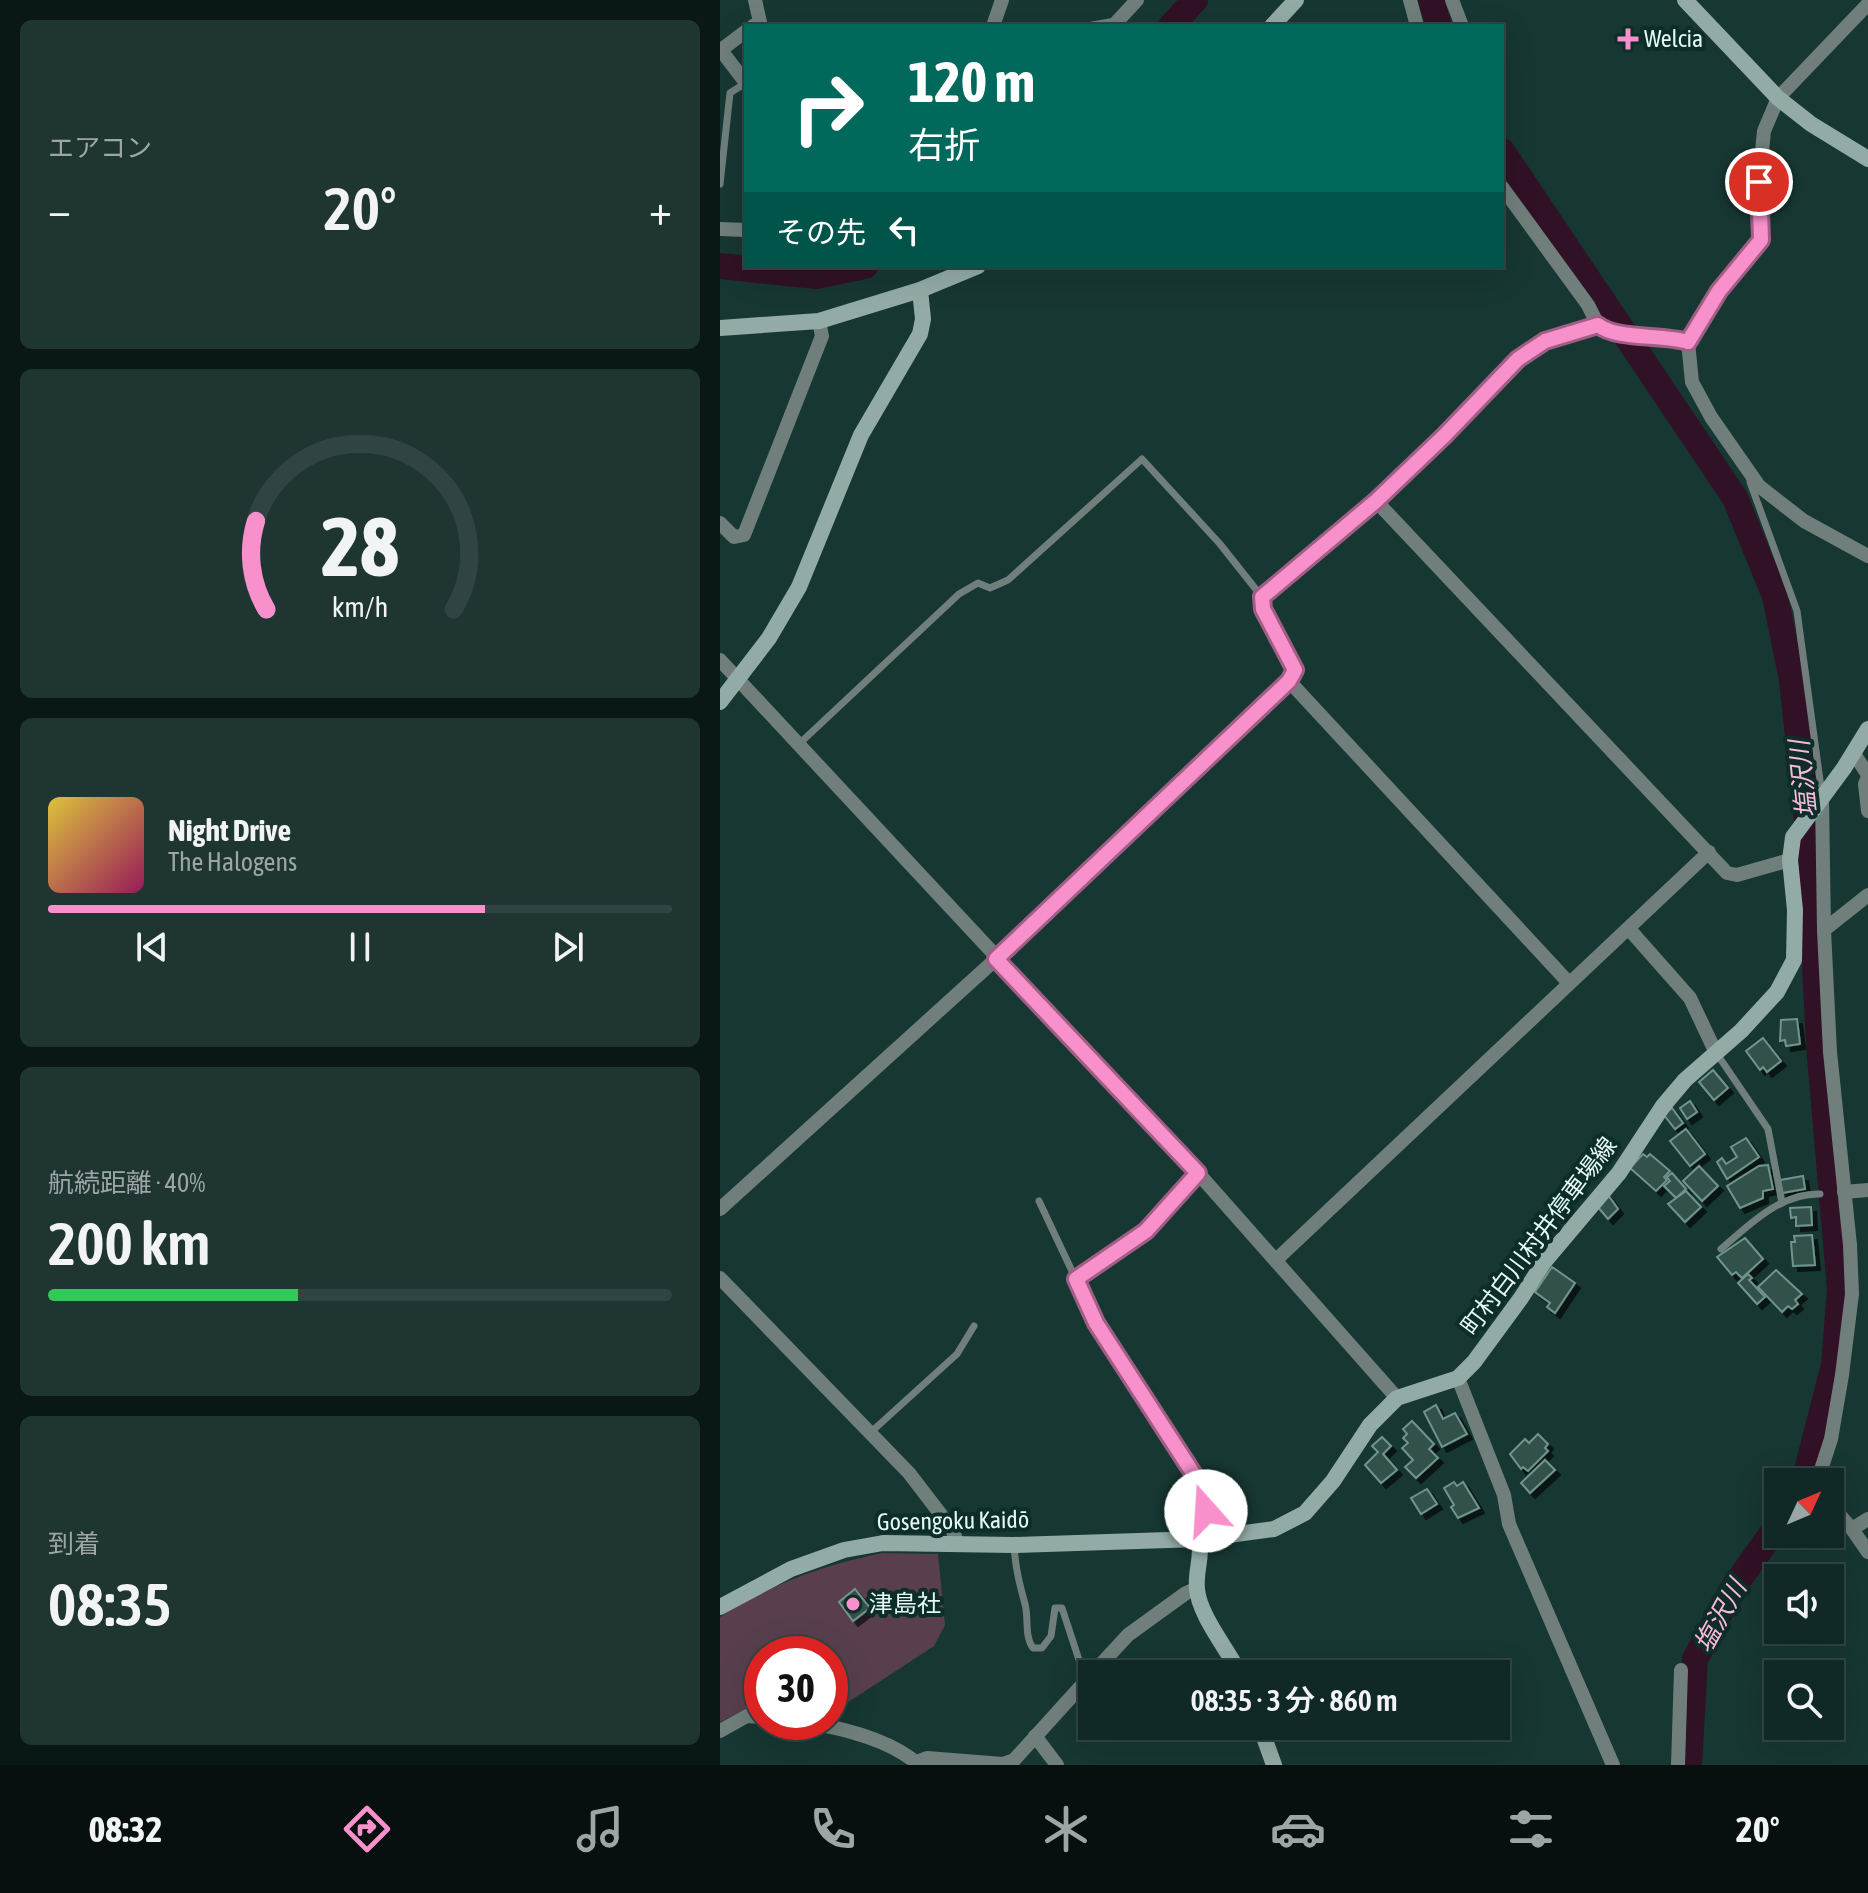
<!DOCTYPE html>
<html lang="ja">
<meta charset="utf-8">
<style>
:root{--surface:#112926;--page:#1e3532;--text:#f1f3f6;--muted:#9ca6a7;--line:#304543;--accent:#f890cc}
body{margin:0;font-family:"Asap Condensed","Noto Sans JP",sans-serif;background:var(--page);color:var(--text);height:100vh;display:flex;flex-direction:column;font-size:30px;white-space:nowrap}
*{box-sizing:border-box;margin:0}
p{font-size:26px;color:var(--muted)}
.icon{flex:none;width:44px;height:44px;fill:none;stroke:currentColor;stroke-width:2;stroke-linecap:round;stroke-linejoin:round}
.map{position:relative;flex:1;overflow:hidden}
.side{display:flex;flex-direction:column;gap:20px;padding:20px;background:#091715;width:720px}
.side>*{flex:none}
.hud{position:absolute;left:24px;top:24px;width:760px;height:244px;border-radius:0px;box-shadow:0 8px 32px #0002,0 0 0 2px var(--line);background:#00695c;color:#fff;overflow:hidden}
.needle{width:52px;rotate:46deg}
.controls{position:absolute;left:1044px;top:1468px;display:grid;gap:16px}
.controls a{display:grid;place-items:center;width:80px;height:80px;border-radius:0px;background:var(--surface);box-shadow:0 8px 32px #0002,0 0 0 2px var(--line);font-size:40px}
.speed{position:absolute;left:24px;top:1636px;display:flex;gap:16px;font-size:40px;font-weight:700;text-align:center}
.speed>*{display:grid;place-content:center;width:104px;height:104px;border-radius:50%;background:var(--surface);box-shadow:0 8px 32px #0002,0 0 0 2px var(--line);line-height:1}
.speed .limit{border:12px solid #d22;background:#fff;color:#111}
.pin{position:absolute;display:grid;place-items:center;width:68px;height:68px;color:#fff;margin:-34px;border:4px solid #fff;border-radius:50%;box-shadow:0 2px 8px #0007}
.me{position:absolute;width:88px;margin:-44px;rotate:341deg;stroke-linejoin:round;filter:drop-shadow(0 0 6px #0008)}
.turn{display:flex;align-items:center;gap:28px;height:168px;padding:0 32px;font-size:36px}
.turn .icon{width:104px;height:104px;stroke-width:2.5}
.turn b{display:block;font-size:56px;line-height:68px}
.then{display:flex;align-items:center;height:76px;padding:0 32px;background:#0003;gap:16px;font-size:30px}
.big{font-size:60px;font-weight:600;line-height:1.1}
.side .card{flex:1;display:flex;flex-direction:column;justify-content:center;gap:12px;min-width:0;padding:0 28px;border-radius:12px;background:var(--page)}
.side .dial{align-items:center;gap:0}
.dial svg{height:208px;overflow:visible;fill:none;stroke:var(--line);stroke-width:7;stroke-linecap:round;text-anchor:middle}
.dial text{fill:var(--text);stroke:none}
.song{display:flex;align-items:center;gap:24px}
.cover{width:96px;height:96px;border-radius:12px;background:linear-gradient(135deg,hsl(50 70% 55%),hsl(330 70% 35%))}
.played{height:8px;border-radius:4px;background:linear-gradient(90deg,var(--accent) 70%,var(--line) 70%)}
.keys{display:flex;justify-content:space-around;direction:ltr}
.heat{display:flex;justify-content:space-between;align-items:center;font-size:44px;direction:ltr}
.charge{height:12px;border-radius:6px;background:linear-gradient(90deg,#34c759 40%,var(--line) 0)}
.trip{position:absolute;left:358px;top:1660px;width:432px;height:80px;border-radius:0px;background:var(--surface);box-shadow:0 8px 32px #0002,0 0 0 2px var(--line);font-weight:600;line-height:80px;text-align:center}
.dock{display:flex;height:128px;justify-content:space-around;align-items:center;background:#07100f;color:var(--muted)}
.dock .icon{width:56px;height:56px}
.dock .active{color:var(--accent)}
.dock b{font-size:36px;color:var(--text)}
main{display:flex;flex:1;min-height:0}
.map>svg:first-child{display:block}
</style>
<main>
<section class="side">
<div class="card"><p>エアコン</p>
<div class="heat"><a>−</a><b class="big">20°</b><a>+</a></div>
</div>
<div class="card dial"><svg viewBox="0 0 100 80">
<path d="M14 69A42 42 0 1 1 86 69"/>
<path d="M14 69A42 42 0 0 1 10 35" stroke="#f890cc"/>
<text x="50" y="56" font-size="32" font-weight="700">28</text>
<text x="50" y="72" font-size="11">km/h</text>
</svg></div>
<div class="card">
<div class="song"><i class="cover"></i><div><b>Night Drive</b><p>The Halogens</p></div></div>
<div class="played"></div>
<div class="keys"><svg class="icon" aria-label="previous" viewBox="0 0 24 24"><path d="M18 5L8 12l10 7zM5 5v14"/></svg><svg class="icon" aria-label="pause" viewBox="0 0 24 24"><path d="M8 5v14M16 5v14"/></svg><svg class="icon" aria-label="next" viewBox="0 0 24 24"><path d="M6 5l10 7-10 7zM19 5v14"/></svg></div>
</div>
<div class="card"><p>航続距離 · 40%</p><b class="big">200 km</b><div class="charge"></div></div>
<div class="card"><p>到着</p><b class="big">08:35</b></div>
</section>
<div class="map">
<svg width="1148" height="1765" viewBox="0 0 1148 1765">
<defs>
<filter id="shadow"><feDropShadow dx="5" dy="5" stdDeviation="0" flood-color="#0009"/></filter>
</defs>
<rect width="100%" height="100%" fill="#173732"/>
<path fill="#593f4d" d="M162,1553L218,1554L225,1625L214,1646L110,1714V1654H42V1713L22,1711L0,1722V1617C53,1583 101,1566 162,1553Z"/>
<g fill="none" stroke-linecap="round" stroke-linejoin="round">
<g stroke="#311125" stroke-width="26">
<polyline points="711,0 719,26"/>
<polyline points="451,26 475,0"/>
<polyline points="782,151 1015,498 1055,596 1072,680 1089,840 1099,1045 1120,1289 1114,1365 1084,1482"/>
<polyline points="0,266 96,276 145,266"/>
<polyline points="969,1765 975,1659 1015,1585 1058,1525"/>
</g>
</g>
<g fill="#30514b" stroke="#71948d" stroke-width="2" filter="url(#shadow)">
<polygon points="1077,1019 1080,1044 1066,1046 1065,1040 1060,1041 1061,1020"/>
<polygon points="1043,1038 1061,1061 1047,1072 1043,1067 1040,1070 1026,1051"/>
<polygon points="993,1070 1008,1088 994,1100 979,1082"/>
<polygon points="970,1101 977,1112 967,1119 960,1108"/>
<polygon points="952,1108 963,1123 955,1129 944,1115"/>
<polygon points="966,1129 985,1154 970,1166 950,1141"/>
<polygon points="1026,1138 1039,1157 1007,1179 997,1162 1002,1158 1006,1164 1017,1157 1011,1147"/>
<polygon points="923,1154 927,1157 930,1154 950,1171 944,1177 947,1180 936,1191 910,1168"/>
<polygon points="1048,1165 1053,1189 1043,1191 1043,1198 1020,1208 1007,1186 1039,1166"/>
<polygon points="979,1166 998,1186 982,1201 963,1181"/>
<polygon points="952,1173 966,1189 956,1198 944,1186 950,1181 947,1177"/>
<polygon points="1083,1176 1085,1189 1062,1193 1060,1180"/>
<polygon points="966,1191 981,1207 965,1222 948,1204"/>
<polygon points="888,1195 898,1209 888,1219 877,1206"/>
<polygon points="1091,1207 1092,1225 1076,1226 1076,1217 1071,1218 1070,1208"/>
<polygon points="1092,1235 1095,1265 1073,1266 1071,1242 1075,1242 1074,1236"/>
<polygon points="1025,1238 1043,1259 1022,1278 1016,1272 1012,1275 997,1257"/>
<polygon points="832,1267 855,1283 835,1313 827,1307 830,1303 815,1292"/>
<polygon points="1056,1270 1082,1294 1075,1300 1078,1304 1072,1309 1068,1306 1062,1312 1038,1287"/>
<polygon points="1028,1274 1032,1278 1029,1280 1045,1297 1037,1304 1018,1283"/>
<polygon points="716,1405 723,1419 735,1413 747,1434 722,1447 704,1412"/>
<polygon points="692,1421 714,1444 709,1449 718,1458 696,1478 685,1467 693,1460 682,1448 688,1443 683,1438 687,1434 683,1429"/>
<polygon points="818,1434 828,1444 825,1448 828,1451 808,1471 803,1467 801,1469 790,1454 805,1439 809,1443"/>
<polygon points="662,1437 671,1446 663,1454 677,1470 661,1483 645,1465 658,1452 652,1446"/>
<polygon points="825,1460 835,1470 810,1493 801,1483"/>
<polygon points="734,1482 737,1486 743,1482 759,1508 738,1518 731,1507 734,1505 724,1488"/>
<polygon points="707,1489 717,1504 701,1514 691,1498"/>
<polygon points="135,1589 150,1608 133,1621 119,1602"/>
<polygon points="64,1637 75,1654 45,1654 44,1652"/>
</g>
<g fill="none" stroke-linecap="round" stroke-linejoin="round">
<g stroke="#707f7c" stroke-width="7">
<polyline points="367,26 395,21"/>
<polyline points="0,184 10,93 24,84"/>
<polyline points="1031,478 1030,482 1077,611 1102,795"/>
<polyline points="79,744 239,594 258,583 270,588 288,580 422,459 500,544 542,597"/>
<polyline points="997,1054 1048,1129 1062,1203"/>
<polyline points="319,1201 376,1322"/>
<path d="M1001,1249C1029,1225 1060,1193 1100,1194"/>
<polyline points="356,1279 426,1231 478,1173"/>
<polyline points="150,1433 237,1354 254,1326"/>
<path d="M294,1547C296,1570 299,1582 305,1604C309,1618 304,1636 313,1648H322L331,1636L335,1608H342L361,1666L370,1677"/>
</g>
<g stroke="#707f7c" stroke-width="14">
<polyline points="690,0 697,26"/>
<polyline points="732,0 742,26"/>
<polyline points="1148,4 1058,98 1044,131 1039,182 1041,240 999,291 968,342 972,382 991,417 1039,486 1084,521 1148,556"/>
<polyline points="33,26 40,22 35,0"/>
<polyline points="273,26 282,0"/>
<polyline points="393,26 417,0"/>
<polyline points="0,49 26,83"/>
<polyline points="1,50 26,31"/>
<polyline points="782,187 868,305 878,325 887,332 952,337 968,342"/>
<polyline points="0,229 26,230"/>
<polyline points="656,501 1007,873 1017,875 1070,860"/>
<polyline points="0,523 14,537 24,535 102,336 99,321"/>
<polyline points="0,660 478,1173 677,1398"/>
<polyline points="569,681 849,983"/>
<polyline points="1133,752 1148,775"/>
<polyline points="1148,777 1145,784 1148,811"/>
<polyline points="909,929 970,998 996,1053"/>
<polyline points="1104,930 1148,895"/>
<polyline points="1124,1192 1148,1190"/>
<polyline points="0,1209 276,959 569,681 575,670 543,609 542,597 656,501 724,436 798,359 825,341 878,325"/>
<polyline points="556,1260 989,852"/>
<polyline points="0,1278 189,1473 232,1529 238,1544"/>
<polyline points="376,1323 480,1484 492,1538"/>
<polyline points="738,1378 784,1495 789,1524 893,1765"/>
<polyline points="1097,1482 1111,1439 1122,1375 1132,1294 1130,1245 1110,1052 1104,930 1102,797"/>
<polyline points="1110,1504 1132,1529"/>
<polyline points="1148,1519 1132,1529 1148,1552"/>
<polyline points="372,1674 408,1635 466,1593 477,1588"/>
<path d="M85,1722C122,1728 170,1739 199,1765"/>
<polyline points="0,1731 27,1716 42,1717"/>
<polyline points="315,1736 337,1765"/>
<polyline points="196,1762 207,1758 283,1764 294,1760 372,1674"/>
<polyline points="958,1765 961,1670"/>
</g>
<g stroke="#93aba6" stroke-width="16">
<polyline points="965,0 1058,98 1091,124 1148,159"/>
<polyline points="552,26 576,0"/>
<polyline points="0,328 99,321 200,290 258,266"/>
<polyline points="0,702 49,638 79,587 141,435 200,334 203,319 200,290"/>
<path d="M479,1539C483,1556 475,1571 477,1589C479,1615 508,1650 520,1674"/>
<polyline points="0,1607 71,1569 124,1550 163,1543 293,1545 479,1539 554,1529 585,1513 613,1481 650,1425 677,1398 738,1378 754,1362 801,1298 824,1262 899,1173 943,1106 965,1080 1021,1031 1057,992 1074,960 1075,910 1070,860 1073,837 1124,768 1148,729"/>
<polyline points="540,1726 554,1765"/>
</g>
</g>
<g fill="none" stroke-linecap="round" stroke-linejoin="round">
<g stroke="#a15e85" stroke-width="20">
<path id="route" d="M486,1511L480,1484L376,1323L356,1279L426,1231L478,1173L276,959L569,681L575,670L543,609L542,597L656,501L724,436L798,359L825,341L878,325C897,340 942,334 968,342L999,291L1041,240L1039,182"/>
</g>
<use href="#route" stroke="#f890cc" stroke-width="14"/>
</g>
<g fill="#f890cc" stroke="#0c2d28" stroke-width="3">
<path d="M904 27h8v8h8v8h-8v8h-8v-8h-8v-8h8z"/>
<circle cx="133" cy="1604" r="8"/>
</g>
<g text-anchor="middle" stroke-width="8" stroke-linejoin="round" paint-order="stroke">
<g font-size="24" fill="#e6f8f5" stroke="#0c2d28" text-anchor="start">
<text x="924" y="47">Welcia</text>
<text x="149" y="1612">津島社</text>
</g>
<g font-size="24" fill="#e6f8f5" stroke="#0c2d28">
<text transform="translate(819 1236) rotate(-53)" y="8">町村白川村井停車場線</text>
<text transform="translate(233 1521) rotate(-1)" y="8">Gosengoku Kaidō</text>
</g>
<g font-size="26" font-style="italic" fill="#fbb8dd" stroke="#0c2d28">
<text transform="translate(1083 779) rotate(-96)" y="9">塩沢川</text>
<text transform="translate(1000 1616) rotate(-61)" y="9">塩沢川</text>
</g>
</g>
</svg>
<div class="controls">
<a><svg class="needle" viewBox="-14 -14 28 28"><path d="M0-13l5 13h-10z" fill="#e53935"/><path d="M0 13l5-13h-10z" fill="#9ca6a7"/></svg></a>
<a><svg class="icon" aria-label="sound" viewBox="0 0 24 24"><path d="M4 9h4l5-4v14l-5-4H4zM17 9q2 3 0 6"/></svg></a>
<a><svg class="icon" aria-label="search" viewBox="0 0 24 24"><circle cx="10" cy="10" r="6"/><path d="M15 15l6 6"/></svg></a>
</div>
<div class="speed"><div class="limit">30</div></div>
<div class="pin" style="left:1039px;top:182px;background:#d93025"><svg class="icon" aria-label="arrive" viewBox="0 0 24 24"><path d="M6 21V4h12l-3 4 3 4H6"/></svg></div>
<svg class="me" style="left:486px;top:1511px" viewBox="-20 -20 40 40"><circle r="19" fill="#fff"/><path d="M0-13L10 11 0 6-10 11z" fill="#f890cc"/></svg>
<div class="trip">08:35 · 3 分 · 860 m</div>
<div class="hud">
<div class="turn"><svg class="icon" aria-label="right" viewBox="0 0 24 24"><path d="M7 20v-9h11M14 6l5 5-5 5"/></svg><div><b>120 m</b>右折</div></div>
<div class="then">その先<svg class="icon" aria-label="left" viewBox="0 0 24 24"><path d="M17 20v-9H6M10 6l-5 5 5 5"/></svg></div>
</div>
</div>
</main>
<nav class="dock">
<b>08:32</b>
<svg class="icon active" aria-label="directions" viewBox="0 0 24 24"><path d="M12 3l9 9-9 9-9-9zM9 14v-3h6M13 9l2 2-2 2"/></svg>
<svg class="icon" aria-label="music" viewBox="0 0 24 24"><path d="M9 18V5l10-2v13"/><circle cx="6" cy="18" r="3"/><circle cx="16" cy="16" r="3"/></svg>
<svg class="icon" aria-label="phone" viewBox="0 0 24 24"><path d="M5 4h4l2 5-3 2q2 4 5 5l2-3 5 2v4C11 20 4 13 5 4z"/></svg>
<svg class="icon" aria-label="climate" viewBox="0 0 24 24"><path d="M12 3v18M4 7l16 10M4 17L20 7"/></svg>
<svg class="icon" aria-label="car" viewBox="0 0 24 24"><path d="M5 17H2v-5l4-1 3-4h7l3 4 3 1v5h-3M9 17h6M6 11h13"/><circle cx="7" cy="17" r="2"/><circle cx="17" cy="17" r="2"/></svg>
<svg class="icon" aria-label="filters" viewBox="0 0 24 24"><path d="M4 7h16M4 17h16"/><circle cx="9" cy="7" r="2"/><circle cx="15" cy="17" r="2"/></svg>
<b>20°</b>
</nav>
